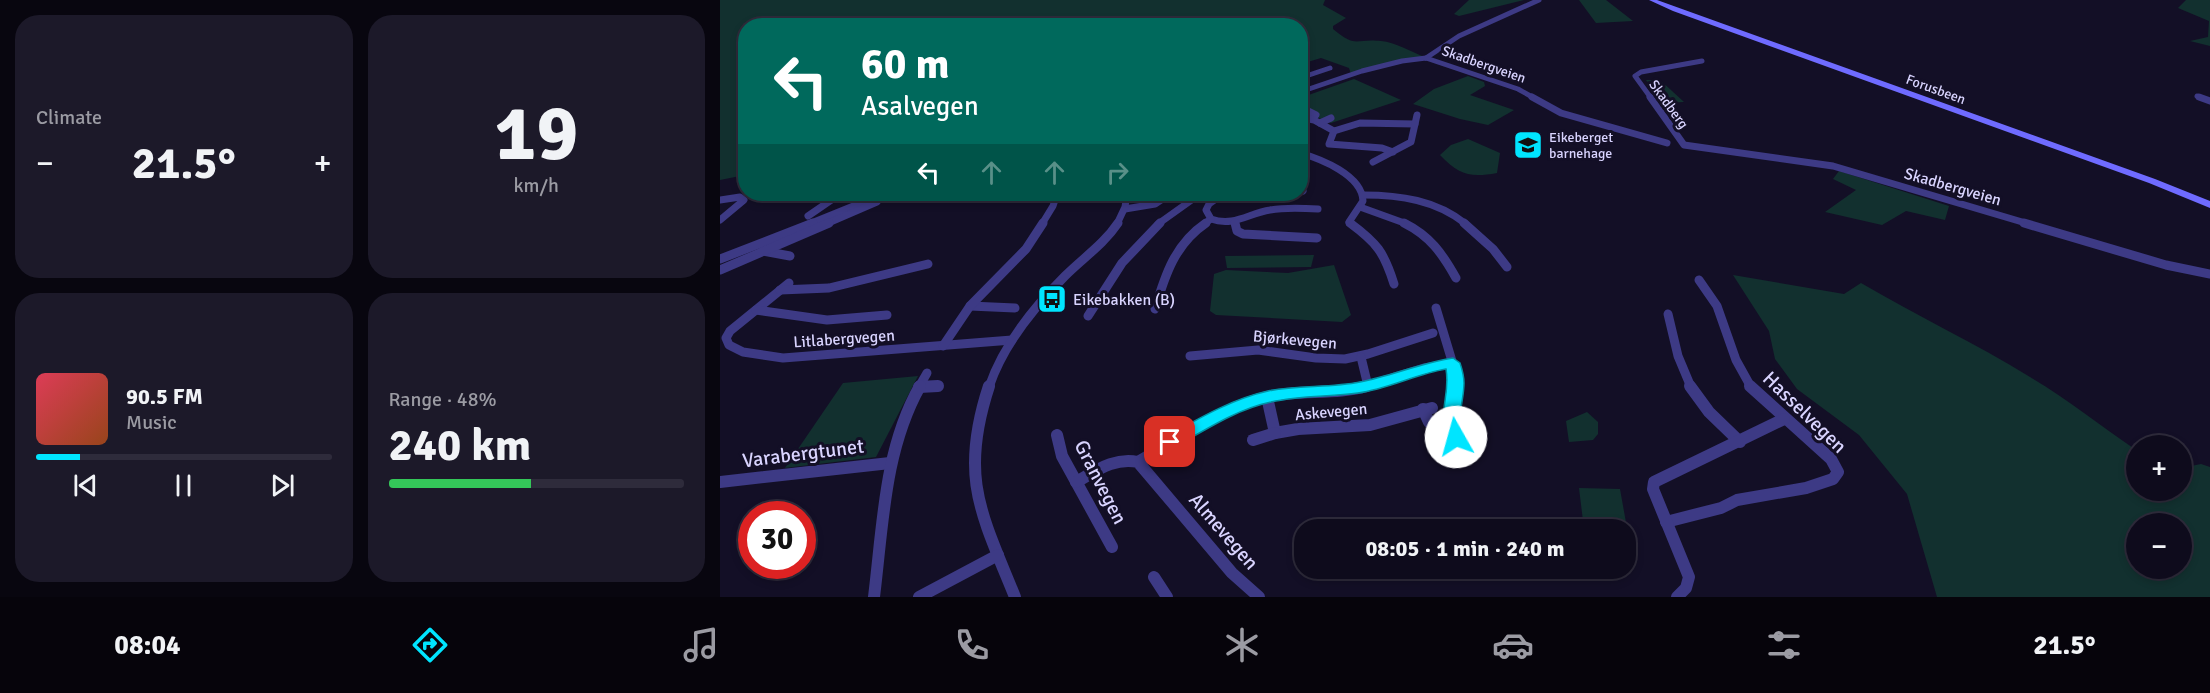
<!DOCTYPE html>
<meta charset="utf-8">
<style>
:root{--surface:#0e0b1c;--page:#1c1929;--text:#f1f3f6;--muted:#9b9ba3;--line:#2e2b3b;--accent:#00e5ff}
body{margin:0;font-family:Signika,sans-serif;background:var(--page);color:var(--text);height:100vh;display:flex;flex-direction:column;font-size:22px;white-space:nowrap}
*{box-sizing:border-box;margin:0}
p{font-size:20px;color:var(--muted)}
.icon{flex:none;width:33px;height:33px;fill:none;stroke:currentColor;stroke-width:2;stroke-linecap:round;stroke-linejoin:round}
.map{position:relative;flex:1;overflow:hidden}
.drawer{display:flex;flex-direction:column;gap:15px;padding:15px;background:#08060f;width:720px}
.drawer>*{flex:none}
.guide{position:absolute;left:18px;top:18px;width:570px;height:183px;border-radius:24px;box-shadow:0 3px 9px #0003,0 0 0 2px var(--line);background:#00695c;color:#fff;overflow:hidden}
.controls{position:absolute;left:1406px;top:435px;display:grid;gap:12px}
.controls a{display:grid;place-items:center;width:66px;height:66px;border-radius:50%;background:var(--surface);box-shadow:0 3px 9px #0003,0 0 0 2px var(--line);font-size:30px}
.speed{position:absolute;left:18px;top:501px;display:flex;gap:12px;font-size:30px;font-weight:700;text-align:center}
.speed>*{display:grid;place-content:center;width:78px;height:78px;border-radius:50%;background:var(--surface);box-shadow:0 3px 9px #0003,0 0 0 2px var(--line);line-height:1}
.speed .limit{border:9px solid #d22;background:#fff;color:#111}
.pin{position:absolute;display:grid;place-items:center;width:51px;height:51px;color:#fff;margin:-26px;border-radius:12px;box-shadow:0 3px 9px #0006}
.me{position:absolute;width:66px;margin:-33px;rotate:353deg;stroke-linejoin:round;filter:drop-shadow(0 0 4px #0008)}
.turn{display:flex;align-items:center;gap:21px;height:126px;padding:0 24px;font-size:27px}
.turn .icon{width:78px;height:78px;stroke-width:2.5}
.turn b{display:block;font-size:42px;line-height:51px}
.lanes{display:flex;align-items:center;height:57px;padding:0 24px;background:#0003;justify-content:center;gap:30px;direction:ltr}
.lanes .off{opacity:.35}
.big{font-size:45px;font-weight:700;line-height:1.1}
.drawer .widget{flex:1;display:flex;flex-direction:column;justify-content:center;gap:9px;min-width:0;padding:0 21px;border-radius:24px;background:var(--page)}
.drawer .dial{align-items:center;gap:0}
.dial b{font-size:78px;line-height:1}
.song{display:flex;align-items:center;gap:18px}
.cover{width:72px;height:72px;border-radius:9px;background:linear-gradient(135deg,hsl(350 70% 55%),hsl(20 70% 35%))}
.played{height:6px;border-radius:3px;background:linear-gradient(90deg,var(--accent) 15%,var(--line) 15%)}
.keys{display:flex;justify-content:space-around;direction:ltr}
.heat{display:flex;justify-content:space-between;align-items:center;font-size:33px;direction:ltr}
.charge{height:9px;border-radius:4px;background:linear-gradient(90deg,#34c759 48%,var(--line) 0)}
.drawer .tiles{flex:1;display:grid;gap:15px;grid-template-columns:repeat(2,1fr)}
.trip{position:absolute;left:574px;top:519px;width:342px;height:60px;border-radius:24px;background:var(--surface);box-shadow:0 3px 9px #0003,0 0 0 2px var(--line);font-weight:700;line-height:60px;text-align:center}
.dock{display:flex;height:96px;justify-content:space-around;align-items:center;background:#06040b;color:var(--muted)}
.dock .icon{width:42px;height:42px}
.dock .on{color:var(--accent)}
.dock b{font-size:27px;color:var(--text)}
main{display:flex;flex:1;min-height:0}
.map>svg:first-child{display:block}
</style>
<main>
<section class="drawer">
<div class="tiles">
<div class="widget"><p>Climate</p>
<div class="heat"><a>−</a><b class="big">21.5°</b><a>+</a></div>
</div>
<div class="widget dial"><b>19</b><p>km/h</p></div>
<div class="widget">
<div class="song"><i class="cover"></i><div><b>90.5 FM</b><p>Music</p></div></div>
<div class="played"></div>
<div class="keys"><svg class="icon" aria-label="previous" viewBox="0 0 24 24"><path d="M18 5L8 12l10 7zM5 5v14"/></svg><svg class="icon" aria-label="pause" viewBox="0 0 24 24"><path d="M8 5v14M16 5v14"/></svg><svg class="icon" aria-label="next" viewBox="0 0 24 24"><path d="M6 5l10 7-10 7zM19 5v14"/></svg></div>
</div>
<div class="widget"><p>Range · 48%</p><b class="big">240 km</b><div class="charge"></div></div>
</div>
</section>
<div class="map">
<svg width="1490" height="597" viewBox="0 0 1490 597">
<rect width="100%" height="100%" fill="#130f26"/>
<g fill="#12302f" fill-rule="evenodd">
<path d="M0,0H605L603,5L626,18L613,26V29C637,49 635,38 661,41C675,42 691,52 705,57L631,74L629,68L601,58L581,64L580,26H26L25,175L0,180Z"/>
<polygon points="749,0 804,0 739,16 734,14"/>
<polygon points="859,0 886,0 913,21 876,23"/>
<polygon points="1466,0 1490,0 1490,46 1470,41 1488,37 1489,21 1458,8"/>
<polygon points="748,76 764,82 765,86 750,95 794,110 768,125 740,119 693,104 714,89"/>
<polygon points="634,79 681,100 611,123 581,111 580,98"/>
<polygon points="926,80 940,80 964,102 943,103"/>
<path d="M748,139L780,153L777,173C750,178 739,175 720,155L731,145Z"/>
<polygon points="1119,171 1229,206 1225,220 1186,211 1162,225 1105,212 1136,190 1113,179"/>
<polygon points="594,255 591,267 507,268 505,256"/>
<polygon points="614,265 631,315 622,322 496,315 490,311 494,274 506,270 568,273"/>
<path d="M1013,275L1124,294L1141,283C1197,316 1255,343 1310,377C1347,399 1381,426 1416,450V490H1461V468L1481,464L1490,467V597H1217L1187,494L1139,435L1077,389L1055,359L1049,331ZM1416,524H1461V568H1416Z"/>
<polygon points="198,376 156,457 65,468 123,383"/>
<polygon points="867,412 878,422 878,434 873,440 849,442 846,421"/>
<polygon points="859,488 900,489 912,556 906,556 906,530 864,529"/>
</g>
<g fill="none" stroke-linecap="round" stroke-linejoin="round">
<polyline stroke="#0a1f44" stroke-width="1.5" points="112,24 114,26"/>
<g stroke="#3d3a85" stroke-width="5">
<polyline points="706,58 739,36 819,0"/>
<polyline points="580,78 610,68"/>
<polyline points="580,92 642,71 682,61 706,58 798,89 814,98"/>
<polyline points="1477,96 1483,98"/>
<polyline points="931,98 915,76 921,72 982,61"/>
</g>
<g stroke="#3d3a85" stroke-width="7">
<polyline points="812,97 841,113 947,143"/>
<polyline points="930,97 964,145 1113,166 1309,224"/>
<polyline points="1479,97 1490,101"/>
<polyline points="586,110 596,115"/>
<polyline points="580,117 594,120 614,131"/>
<polyline points="600,123 611,118"/>
<polyline points="673,152 662,148 609,144 614,131 640,123 695,124"/>
<path d="M580,153C601,159 642,175 643,201L629,222L632,224"/>
<polyline points="653,162 691,142 697,115"/>
<polyline points="580,188 583,191"/>
<path d="M503,194L489,204L486,210L491,219C514,227 529,213 550,210C566,207 582,208 598,209"/>
<path d="M643,195C680,195 716,200 746,224"/>
<polyline points="0,200 20,197 24,200 0,220"/>
<polyline points="640,207 687,224"/>
<polyline points="405,209 435,204 450,194"/>
<polyline points="88,216 120,194"/>
<polyline points="89,224 163,194"/>
<polyline points="106,224 157,202"/>
<polyline points="322,224 333,206 337,194"/>
<polyline points="397,224 405,207 407,194"/>
<polyline points="438,224 480,194"/>
<polyline points="484,224 491,219"/>
</g>
<g stroke="#3d3a85" stroke-width="9">
<polyline points="515,223 517,231 523,234 597,238"/>
<path d="M630,223C657,243 664,252 674,284"/>
<path d="M684,223C710,236 722,253 736,278"/>
<polyline points="744,223 773,249 787,267"/>
<polyline points="1304,223 1446,265 1490,274"/>
<polyline points="43,251 70,256"/>
<polyline points="0,259 93,223"/>
<polyline points="0,270 109,223"/>
<polyline points="979,280 997,306 1016,360 1031,387"/>
<polyline points="69,283 10,331 6,338 9,345 23,352 63,358 292,340"/>
<polyline points="60,290 109,288 208,264"/>
<polyline points="250,306 295,308"/>
<polyline points="716,308 735,371 734,387"/>
<path d="M435,309C445,275 455,244 486,223"/>
<polyline points="36,310 107,320 167,315"/>
<polyline points="948,314 958,356 971,387"/>
<polyline points="368,316 402,263 440,223"/>
<polyline points="223,346 250,306 306,249 323,223"/>
<polyline points="470,356 538,350 596,358 625,359 648,354 713,333"/>
<polyline points="641,357 648,386"/>
<polyline points="199,387 218,386"/>
<polyline points="199,387 207,373"/>
<path d="M269,387C283,345 314,307 345,276C363,258 384,244 398,223"/>
<polyline points="642,387 704,368 733,363"/>
</g>
<g stroke="#3d3a85" stroke-width="12">
<path d="M269,386C239,477 261,513 295,597"/>
<polyline points="734,386 731,428 743,447"/>
<polyline points="970,386 989,412 1020,442"/>
<polyline points="199,387 218,386"/>
<polyline points="547,397 555,433 578,429 650,425 712,408"/>
<polyline points="703,409 709,422"/>
<polyline points="337,435 342,456 392,547"/>
<polyline points="533,440 555,433"/>
<path d="M418,462C459,438 499,409 546,397C578,389 616,395 647,386"/>
<polyline points="0,482 170,463"/>
<path d="M356,482C376,471 394,457 418,462L512,573L539,597"/>
<polyline points="946,522 1001,508 1017,500 1086,488 1113,479 1118,472 1111,459 1030,386"/>
<polyline points="434,577 447,597"/>
<path d="M154,597C163,525 164,450 200,386"/>
<polyline points="199,597 278,555"/>
<polyline points="957,597 966,588 969,577 933,489 934,482 1064,419"/>
</g>
<polygon fill="#6f6bff" fill-rule="evenodd" points="929,0 937,0 1435,179 1490,201 1490,208 1429,183 953,11"/>
</g>
<path fill="#00e5ff" stroke="#0095a6" stroke-width="1.5" d="M733,358L740,363C742,369 744,376 744,383C744,402 735,419 745,437L742,441L736,443L730,441C715,414 731,398 726,369C696,374 668,389 638,393C609,397 580,395 551,402C517,409 485,430 455,447L450,449L444,447L441,442L444,438C476,420 511,399 548,391C578,385 610,388 640,382C671,376 701,363 733,358Z"/>
<defs>
<g id="school-square" transform="scale(1.5)"><rect x="-9" y="-9" width="18" height="18" rx="4" fill="#00e5ff" stroke="#130f26"/><path d="M0-5L7-2L0 1L-7-2ZM-4 1L0 2.5L4 1V4Q0 6-4 4Z" fill="#111"/></g>
<g id="bus-square" transform="scale(1.5)"><rect x="-9" y="-9" width="18" height="18" rx="4" fill="#00e5ff" stroke="#130f26"/><path d="M-5-6H5V4H4V6H2V4H-2V6H-4V4H-5ZM-3.5-4V0h7V-4ZM-3.5 1.2v1.5H-2V1.2ZM2 1.2v1.5H3.5V1.2Z" fill="#111"/></g>
</defs>
<g fill-rule="evenodd">
<use href="#school-square" x="808" y="145"/>
<use href="#bus-square" x="332" y="299"/>
</g>
<g text-anchor="middle" stroke-width="6" stroke-linejoin="round" paint-order="stroke">
<g font-size="14" fill="#d9d4ff" stroke="#130f26">
<text transform="translate(764 64) rotate(19)" y="5">Skadbergveien</text>
<text transform="translate(1216 89) rotate(20)" y="5">Forusbeen</text>
<text transform="translate(949 104) rotate(54)" y="5">Skadberg</text>
</g>
<g font-size="14" fill="#d9d4ff" stroke="#130f26" text-anchor="start">
<text x="829" y="142">Eikeberget<tspan x="829" dy="16">barnehage</tspan></text>
</g>
<g font-size="16" fill="#d9d4ff" stroke="#130f26">
<text transform="translate(1233 186) rotate(16)" y="6">Skadbergveien</text>
<text transform="translate(124 338) rotate(-4)" y="6">Litlabergvegen</text>
<text transform="translate(575 339) rotate(5)" y="6">Bjørkevegen</text>
<text transform="translate(611 411) rotate(-5)" y="6">Askevegen</text>
</g>
<g font-size="16" fill="#d9d4ff" stroke="#130f26" text-anchor="start">
<text x="353" y="305">Eikebakken (B)</text>
</g>
<g font-size="20" fill="#d9d4ff" stroke="#130f26">
<text transform="translate(1085 412) rotate(44)" y="7">Hasselvegen</text>
<text transform="translate(83 453) rotate(-7)" y="7">Varabergtunet</text>
<text transform="translate(381 482) rotate(63)" y="7">Granvegen</text>
<text transform="translate(504 531) rotate(49)" y="7">Almevegen</text>
</g>
</g>
</svg>
<div class="controls">
<a>+</a>
<a>−</a>
</div>
<div class="speed"><div class="limit">30</div></div>
<div class="pin" style="left:450px;top:442px;background:#d93025"><svg class="icon" aria-label="arrive" viewBox="0 0 24 24"><path d="M6 21V4h12l-3 4 3 4H6"/></svg></div>
<svg class="me" style="left:736px;top:437px" viewBox="-20 -20 40 40"><circle r="19" fill="#fff"/><path d="M0-13L10 11 0 6-10 11z" fill="#00e5ff"/></svg>
<div class="trip">08:05 · 1 min · 240 m</div>
<div class="guide">
<div class="turn"><svg class="icon" aria-label="left" viewBox="0 0 24 24"><path d="M17 20v-9H6M10 6l-5 5 5 5"/></svg><div><b>60 m</b>Asalvegen</div></div>
<div class="lanes"><svg class="icon" aria-label="left" viewBox="0 0 24 24"><path d="M17 20v-9H6M10 6l-5 5 5 5"/></svg><svg class="icon off" aria-label="ahead" viewBox="0 0 24 24"><path d="M12 20V5M6 11l6-6 6 6"/></svg><svg class="icon off" aria-label="ahead" viewBox="0 0 24 24"><path d="M12 20V5M6 11l6-6 6 6"/></svg><svg class="icon off" aria-label="right" viewBox="0 0 24 24"><path d="M7 20v-9h11M14 6l5 5-5 5"/></svg></div>
</div>
</div>
</main>
<nav class="dock">
<b>08:04</b>
<svg class="icon on" aria-label="directions" viewBox="0 0 24 24"><path d="M12 3l9 9-9 9-9-9zM9 14v-3h6M13 9l2 2-2 2"/></svg>
<svg class="icon" aria-label="music" viewBox="0 0 24 24"><path d="M9 18V5l10-2v13"/><circle cx="6" cy="18" r="3"/><circle cx="16" cy="16" r="3"/></svg>
<svg class="icon" aria-label="phone" viewBox="0 0 24 24"><path d="M5 4h4l2 5-3 2q2 4 5 5l2-3 5 2v4C11 20 4 13 5 4z"/></svg>
<svg class="icon" aria-label="climate" viewBox="0 0 24 24"><path d="M12 3v18M4 7l16 10M4 17L20 7"/></svg>
<svg class="icon" aria-label="car" viewBox="0 0 24 24"><path d="M5 17H2v-5l4-1 3-4h7l3 4 3 1v5h-3M9 17h6M6 11h13"/><circle cx="7" cy="17" r="2"/><circle cx="17" cy="17" r="2"/></svg>
<svg class="icon" aria-label="filters" viewBox="0 0 24 24"><path d="M4 7h16M4 17h16"/><circle cx="9" cy="7" r="2"/><circle cx="15" cy="17" r="2"/></svg>
<b>21.5°</b>
</nav>
